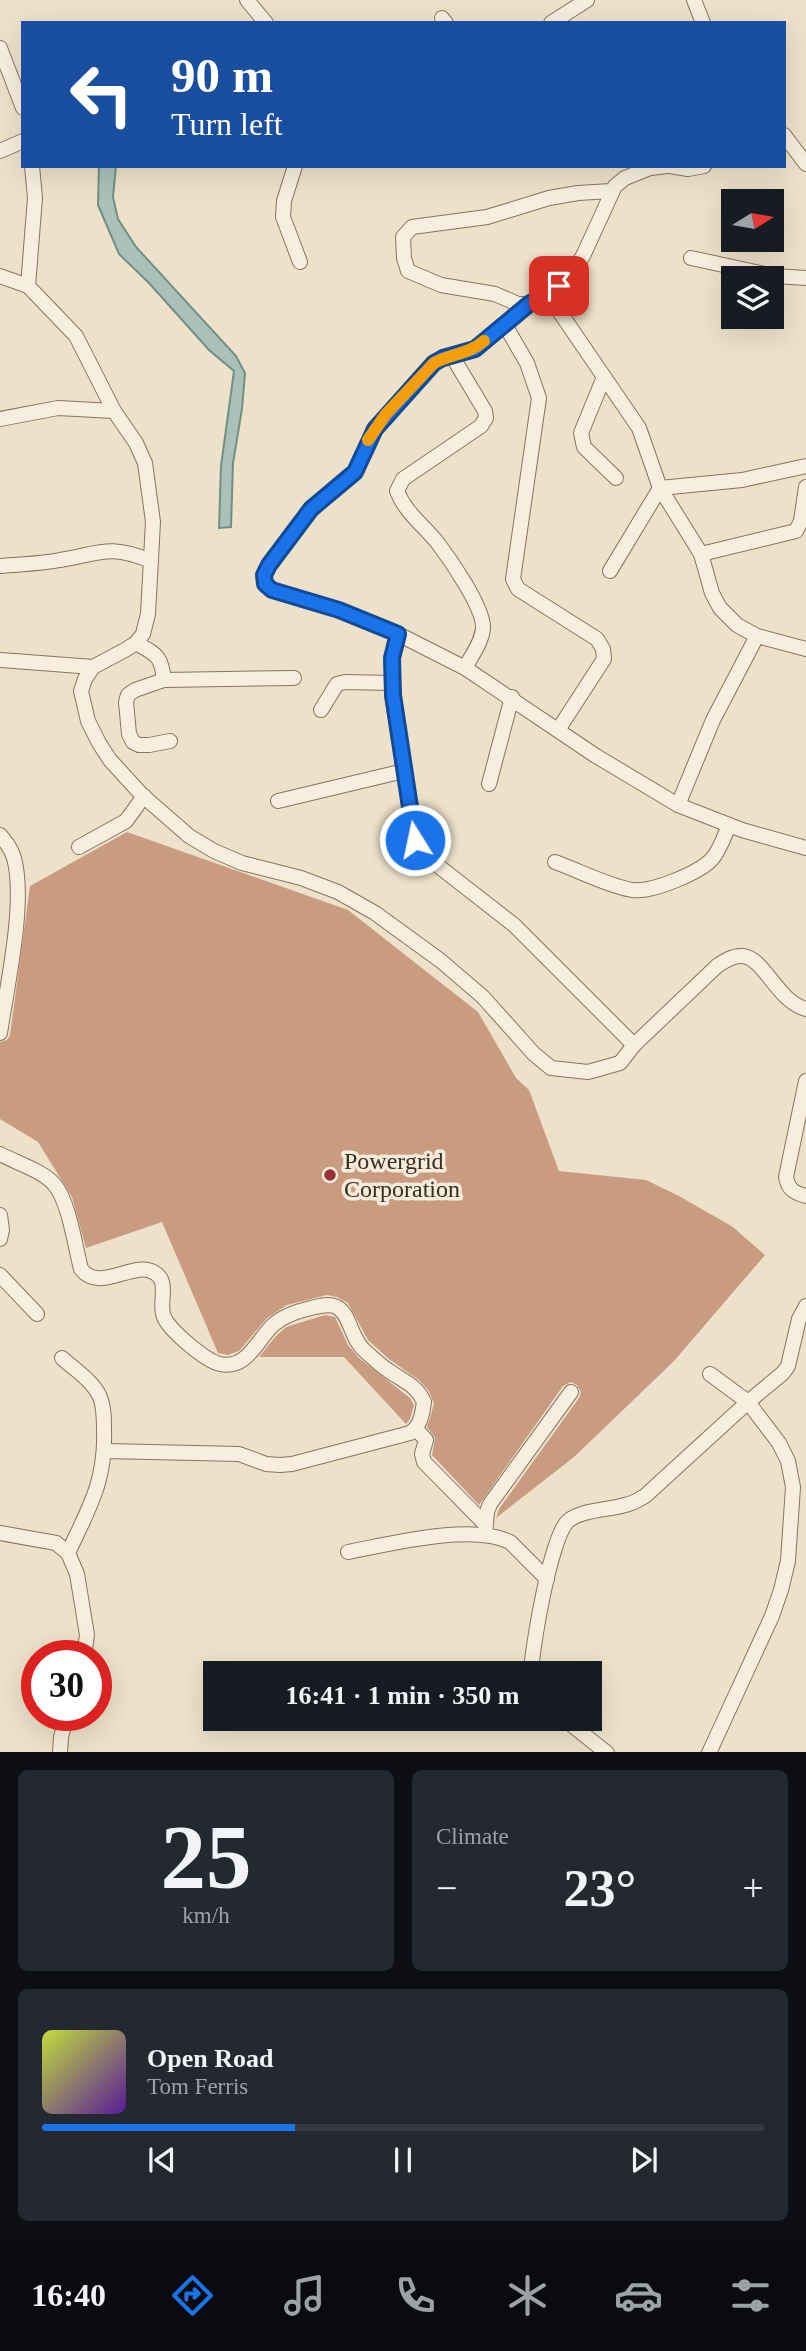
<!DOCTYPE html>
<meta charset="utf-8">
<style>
:root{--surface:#171b24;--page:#242831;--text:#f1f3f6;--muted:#9ea1a6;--line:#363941;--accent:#1a73e8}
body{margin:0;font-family:Georgia,serif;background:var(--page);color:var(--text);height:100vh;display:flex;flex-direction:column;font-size:26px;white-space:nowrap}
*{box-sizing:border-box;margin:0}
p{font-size:23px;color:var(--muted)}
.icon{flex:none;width:38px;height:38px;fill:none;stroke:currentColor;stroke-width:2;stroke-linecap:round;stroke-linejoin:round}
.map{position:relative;height:1752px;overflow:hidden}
.drawer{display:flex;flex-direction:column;gap:18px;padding:18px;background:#0d0f14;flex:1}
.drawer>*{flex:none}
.top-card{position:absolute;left:21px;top:21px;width:765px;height:147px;border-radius:0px;box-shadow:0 7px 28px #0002;background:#1a4fa0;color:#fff;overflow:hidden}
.needle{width:46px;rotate:79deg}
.controls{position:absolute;left:721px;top:189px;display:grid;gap:14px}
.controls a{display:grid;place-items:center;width:63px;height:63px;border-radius:0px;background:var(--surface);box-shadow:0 7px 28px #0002;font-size:35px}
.speed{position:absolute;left:21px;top:1640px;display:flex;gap:14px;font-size:35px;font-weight:700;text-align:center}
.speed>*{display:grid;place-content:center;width:91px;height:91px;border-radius:50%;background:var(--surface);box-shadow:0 7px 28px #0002;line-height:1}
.speed .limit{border:10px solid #d22;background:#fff;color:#111}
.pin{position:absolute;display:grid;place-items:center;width:60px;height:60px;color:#fff;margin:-30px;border-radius:14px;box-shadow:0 4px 10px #0006}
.me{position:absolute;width:77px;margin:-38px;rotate:350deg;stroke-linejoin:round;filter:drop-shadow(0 0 5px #0008)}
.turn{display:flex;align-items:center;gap:24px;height:147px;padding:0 35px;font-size:32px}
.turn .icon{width:91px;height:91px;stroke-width:2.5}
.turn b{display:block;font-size:49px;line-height:60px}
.big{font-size:52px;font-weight:600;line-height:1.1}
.drawer .card{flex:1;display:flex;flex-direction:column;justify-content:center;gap:10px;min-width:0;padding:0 24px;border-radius:10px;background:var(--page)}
.drawer .dial{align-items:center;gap:0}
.dial b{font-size:91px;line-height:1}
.song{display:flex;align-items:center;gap:21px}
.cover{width:84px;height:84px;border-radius:10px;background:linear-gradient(135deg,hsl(70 70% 55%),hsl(270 70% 35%))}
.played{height:7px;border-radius:4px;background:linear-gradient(90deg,var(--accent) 35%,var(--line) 35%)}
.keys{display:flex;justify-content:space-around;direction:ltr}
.heat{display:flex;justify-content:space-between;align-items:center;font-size:38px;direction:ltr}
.drawer .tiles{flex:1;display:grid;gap:18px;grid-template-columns:1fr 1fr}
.card:last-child{grid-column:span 2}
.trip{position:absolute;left:203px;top:1661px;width:399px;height:70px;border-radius:0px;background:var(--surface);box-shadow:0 7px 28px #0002;font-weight:600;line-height:70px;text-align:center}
.menu{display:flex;height:112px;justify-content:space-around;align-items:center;background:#090b0e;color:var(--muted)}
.menu .icon{width:49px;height:49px}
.menu .on{color:var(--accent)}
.menu b{font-size:32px;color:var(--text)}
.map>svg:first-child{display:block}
</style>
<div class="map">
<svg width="806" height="1753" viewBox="0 0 806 1753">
<rect width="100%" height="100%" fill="#ede1c9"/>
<polygon fill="#aac1b9" stroke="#709087" stroke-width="2" points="99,166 116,166 113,197 118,219 136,247 236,356 245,373 242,409 233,463 231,527 219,528 221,466 234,371 209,350 149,283 119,254 98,205"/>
<g fill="#c99c81">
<polygon points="127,832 348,910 478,1012 516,1078 529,1090 559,1171 646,1180 679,1196 733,1227 765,1255 674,1361 574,1457 496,1518 499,1509 579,1398 581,1392 577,1385 571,1382 563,1386 479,1505 432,1455 435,1438 427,1427 434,1404 429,1391 419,1380 389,1359 368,1340 348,1303 337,1297 327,1295 287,1305 267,1318 239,1351 228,1355 218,1353 162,1222 86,1248 72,1197 38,1142 0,1119 0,1042 7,1040 10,1035 30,886"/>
<polygon points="325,1315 335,1317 348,1345 359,1358 410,1398 414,1405 410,1419 406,1424 344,1357 259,1357 275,1337 286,1327"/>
</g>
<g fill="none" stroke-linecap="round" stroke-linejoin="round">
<g stroke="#89735f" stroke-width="16">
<g id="minor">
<polyline points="247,0 266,23"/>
<polyline points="694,0 703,23"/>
<polyline points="442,18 446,23"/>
<polyline points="551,23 587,0"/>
<polyline points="0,48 23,108"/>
<polyline points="784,135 806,164"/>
<polyline points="0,151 23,141"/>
<path d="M32,166L35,198L28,286L76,336L114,411L136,443L145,463L153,522L148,614L143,634L136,643L125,650L93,667L85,679L81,691L88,721L99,743L110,760L142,795L189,836L214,851L242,863L301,878L338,892L375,913L441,961L483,997L534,1054L551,1068L588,1072L620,1063L634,1045L717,966C724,961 733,955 743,956C764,958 778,1002 806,1009"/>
<polyline points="295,166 284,201 283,217 300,262"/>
<polyline points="670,166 688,169 704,166"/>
<polyline points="611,191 578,193 549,198 487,217 412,227 403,237 404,258 408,271 441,285 495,294 518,304 529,304 559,286 571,273 583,256 615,186 625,178 650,168 667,166"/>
<polyline points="691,258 774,276 806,278"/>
<polyline points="0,276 28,286"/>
<polyline points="559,286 556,299 557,308 639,428 660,488 701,554 712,593 720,608 737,625 757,636 806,649"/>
<polyline points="529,304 475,349 443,358 434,363 375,429 355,472 311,509 269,565 264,575 266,584 272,590 339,610 398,634 465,668 596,756 678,805 742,830 806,848"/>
<polyline points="505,325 527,363 539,398 513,579 518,589 597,639 603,649 604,659 558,730"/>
<path d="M452,356L485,411L486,418L481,426L403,479L397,491C405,512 423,525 437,542C450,559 484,608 483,628C482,642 472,655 465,668"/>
<polyline points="604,377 581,433 584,447 616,478"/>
<polyline points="0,419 58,408 114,411"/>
<polyline points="701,554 796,531 801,521 806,487"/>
<path d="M0,566C20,564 41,564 60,560C102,553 109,544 151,561"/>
<polyline points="610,571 660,488 742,480 806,466"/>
<polyline points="398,634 392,658 392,695 415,840 428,858 514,925 634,1045"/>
<path d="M136,643C157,655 161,655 164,680"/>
<polyline points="1,660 93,667"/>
<polyline points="321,710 337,684 345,682 392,683"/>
<polyline points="170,741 149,745 139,745 133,742 129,734 126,702 128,695 135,690 164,680 294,678"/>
<polyline points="489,784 512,697"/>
<polyline points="278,801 404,771"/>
<polyline points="678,805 713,720 757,636"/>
<path d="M0,835C6,842 11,848 14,858C26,902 7,986 0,1033"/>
<polyline points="79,847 126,821 144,796"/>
<path d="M555,862C580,871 606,885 632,890C651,893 699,873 712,859C720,850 724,837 729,825"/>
<path d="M806,1081L786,1177C788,1189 794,1193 806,1196"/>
<path d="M0,1154C17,1163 41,1170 54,1184C69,1201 75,1246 81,1269C100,1294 134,1259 155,1273C170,1282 158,1304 164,1317C170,1331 206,1361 220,1364C247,1370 257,1340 273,1325C283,1316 298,1311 311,1308C319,1306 329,1303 337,1307C351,1315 350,1338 365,1351C373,1358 380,1365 389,1371C403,1381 417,1385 424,1402C422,1414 421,1426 410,1433L292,1464L280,1465L266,1464L239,1454L105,1451"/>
<polyline points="0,1215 2,1230 0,1239"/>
<polyline points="0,1275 37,1314"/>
<path d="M62,1358C74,1369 93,1381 100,1397C104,1407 104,1418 104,1429C106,1481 89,1508 68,1553"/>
<polyline points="416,1429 426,1440 422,1454 424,1462 485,1524"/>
<polyline points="0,1533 56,1543 68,1553 77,1574 87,1635 84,1656"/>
<polyline points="485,1535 487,1512 490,1504 571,1392"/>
<path d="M348,1552C390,1544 472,1523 510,1542L547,1579"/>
<path d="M531,1673C532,1647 551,1536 568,1521C581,1510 608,1510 625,1505C632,1504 638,1500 645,1496L748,1402L783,1373L788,1366L799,1319L806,1306"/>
<polyline points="563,1718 607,1753"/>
<polyline points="60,1753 61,1737 67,1715"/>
<polyline points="709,1753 772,1616 781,1590 788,1561 793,1487 788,1461 779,1443 748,1402 710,1374"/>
</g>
</g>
<use href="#minor" stroke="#f8eedd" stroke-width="14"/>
</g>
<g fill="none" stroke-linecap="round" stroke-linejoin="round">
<g stroke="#114b97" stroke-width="18">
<polyline id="route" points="415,840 393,695 392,658 398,634 339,610 272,590 265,584 264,575 269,565 311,509 355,472 375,429 434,363 443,358 475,349 529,304 559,286"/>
</g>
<use href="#route" stroke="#1a73e8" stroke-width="12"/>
<path stroke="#f59e0b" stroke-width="12" d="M368,440L386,414L434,363C450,354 469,354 484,341"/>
</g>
<circle fill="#953237" stroke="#f4ebd9" stroke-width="2.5" cx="330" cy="1175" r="7"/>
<g text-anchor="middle" stroke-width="7" stroke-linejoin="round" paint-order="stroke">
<g font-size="24" fill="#3a2c21" stroke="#f4ebd9" text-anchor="start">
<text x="344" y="1169">Powergrid<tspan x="344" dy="28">Corporation</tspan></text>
</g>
</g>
</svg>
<div class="controls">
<a><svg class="needle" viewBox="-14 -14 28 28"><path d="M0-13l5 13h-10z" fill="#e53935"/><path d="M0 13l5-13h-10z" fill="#9ea1a6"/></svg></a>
<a><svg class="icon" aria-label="layers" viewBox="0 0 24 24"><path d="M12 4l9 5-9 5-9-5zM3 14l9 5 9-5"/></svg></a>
</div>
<div class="speed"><div class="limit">30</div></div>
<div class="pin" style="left:559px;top:286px;background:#d93025"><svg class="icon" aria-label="arrive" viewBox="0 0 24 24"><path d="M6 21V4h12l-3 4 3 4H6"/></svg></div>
<svg class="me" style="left:415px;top:840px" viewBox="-20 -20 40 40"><circle r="17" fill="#1a73e8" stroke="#fff" stroke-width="3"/><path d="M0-11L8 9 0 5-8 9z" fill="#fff"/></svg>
<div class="trip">16:41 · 1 min · 350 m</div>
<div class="top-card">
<div class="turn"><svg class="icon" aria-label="left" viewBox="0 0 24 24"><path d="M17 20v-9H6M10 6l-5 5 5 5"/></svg><div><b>90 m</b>Turn left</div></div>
</div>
</div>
<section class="drawer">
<div class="tiles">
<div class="card dial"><b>25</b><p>km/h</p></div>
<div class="card"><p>Climate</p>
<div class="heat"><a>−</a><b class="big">23°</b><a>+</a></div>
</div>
<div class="card">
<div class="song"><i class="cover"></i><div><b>Open Road</b><p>Tom Ferris</p></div></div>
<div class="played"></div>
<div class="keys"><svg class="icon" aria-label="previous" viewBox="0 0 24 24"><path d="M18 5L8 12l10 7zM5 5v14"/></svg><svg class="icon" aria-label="pause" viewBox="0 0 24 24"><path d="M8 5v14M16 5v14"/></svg><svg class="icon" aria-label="next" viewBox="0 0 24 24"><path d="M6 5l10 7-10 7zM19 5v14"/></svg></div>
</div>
</div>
</section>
<nav class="menu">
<b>16:40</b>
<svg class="icon on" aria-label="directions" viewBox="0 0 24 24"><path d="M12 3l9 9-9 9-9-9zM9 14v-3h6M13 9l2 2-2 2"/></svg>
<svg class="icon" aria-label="music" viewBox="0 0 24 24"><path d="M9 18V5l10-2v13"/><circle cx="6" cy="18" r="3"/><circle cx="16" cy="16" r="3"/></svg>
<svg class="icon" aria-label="phone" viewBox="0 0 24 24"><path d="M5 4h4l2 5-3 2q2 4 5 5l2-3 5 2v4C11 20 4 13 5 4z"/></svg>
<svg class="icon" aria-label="climate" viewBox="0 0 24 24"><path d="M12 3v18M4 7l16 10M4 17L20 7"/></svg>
<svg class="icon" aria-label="car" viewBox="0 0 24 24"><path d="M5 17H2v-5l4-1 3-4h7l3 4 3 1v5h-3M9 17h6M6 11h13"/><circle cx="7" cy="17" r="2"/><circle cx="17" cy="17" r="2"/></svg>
<svg class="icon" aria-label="filters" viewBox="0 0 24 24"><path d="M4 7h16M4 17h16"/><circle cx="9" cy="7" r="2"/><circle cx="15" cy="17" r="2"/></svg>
</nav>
